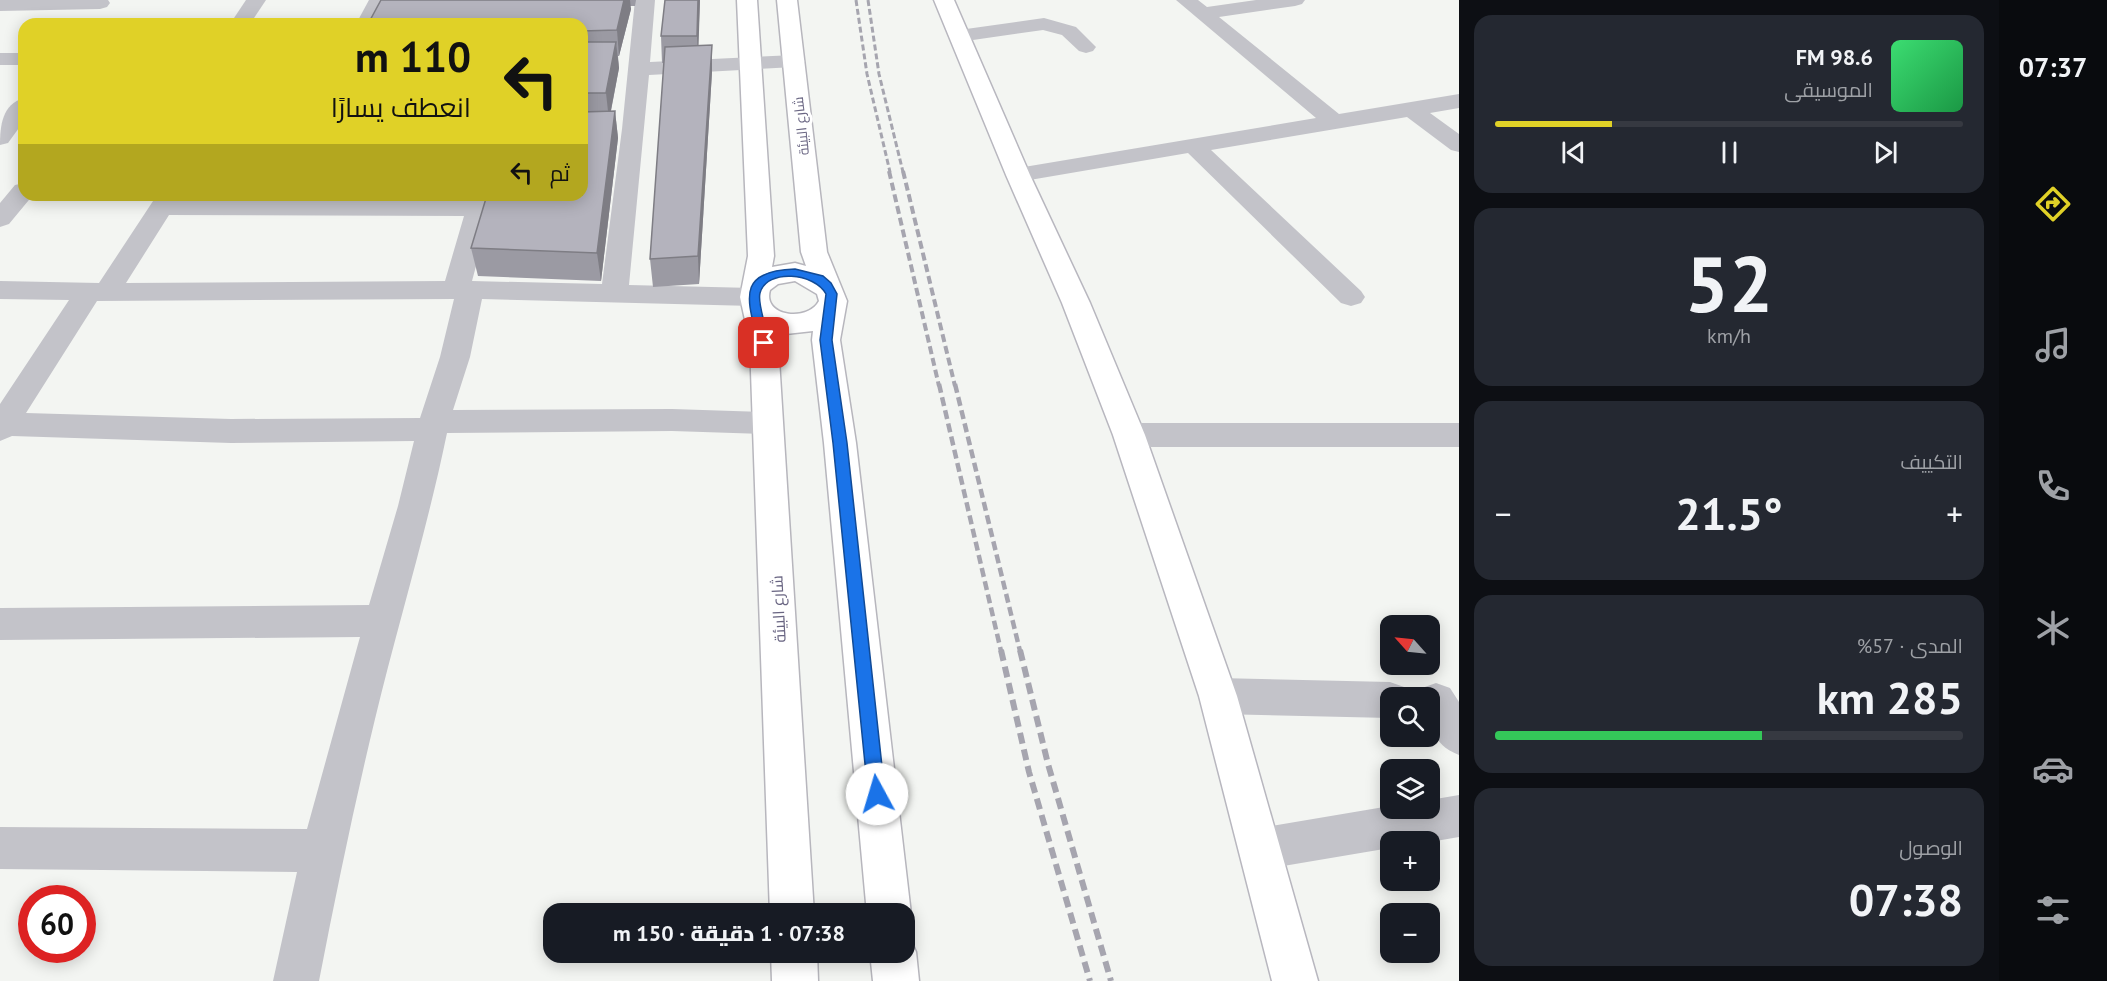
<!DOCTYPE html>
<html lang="ar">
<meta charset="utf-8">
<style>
:root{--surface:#171b24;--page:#242831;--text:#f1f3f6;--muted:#9ea1a6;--line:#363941;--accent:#e0d127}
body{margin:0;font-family:"PT Sans",Cairo,sans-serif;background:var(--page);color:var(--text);direction:rtl;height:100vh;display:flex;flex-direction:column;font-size:22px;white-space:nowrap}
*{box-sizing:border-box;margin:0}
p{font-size:20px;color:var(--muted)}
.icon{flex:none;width:33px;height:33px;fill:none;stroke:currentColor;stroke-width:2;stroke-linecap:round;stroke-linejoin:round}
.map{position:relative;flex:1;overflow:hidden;direction:ltr}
.sheet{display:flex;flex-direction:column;gap:15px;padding:15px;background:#0d0f14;width:540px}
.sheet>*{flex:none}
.banner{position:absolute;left:18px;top:18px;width:570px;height:183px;border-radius:18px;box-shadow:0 3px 15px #0003;direction:rtl;background:#e0d127;color:#111;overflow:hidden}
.needle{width:39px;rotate:297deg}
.controls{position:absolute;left:1380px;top:615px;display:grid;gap:12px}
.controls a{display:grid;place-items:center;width:60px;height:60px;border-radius:12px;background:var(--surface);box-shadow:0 3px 15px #0003;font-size:30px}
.speed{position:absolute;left:18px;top:885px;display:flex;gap:12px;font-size:30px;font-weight:700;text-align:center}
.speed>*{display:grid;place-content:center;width:78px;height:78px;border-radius:50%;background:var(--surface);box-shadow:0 3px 15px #0003;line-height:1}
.speed .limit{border:9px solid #d22;background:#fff;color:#111}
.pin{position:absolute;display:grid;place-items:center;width:51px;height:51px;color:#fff;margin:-26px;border-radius:12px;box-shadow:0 3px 9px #0006}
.me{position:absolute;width:66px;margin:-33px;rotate:354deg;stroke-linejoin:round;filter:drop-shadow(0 0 4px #0008)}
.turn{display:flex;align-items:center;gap:21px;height:126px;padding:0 18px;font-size:27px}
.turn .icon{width:78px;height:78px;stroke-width:2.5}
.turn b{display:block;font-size:42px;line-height:51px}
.then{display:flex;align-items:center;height:57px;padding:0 18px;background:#0003;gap:12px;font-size:22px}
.big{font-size:45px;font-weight:800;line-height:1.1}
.sheet .widget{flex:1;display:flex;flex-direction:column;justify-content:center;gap:9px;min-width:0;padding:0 21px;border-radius:18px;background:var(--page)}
.sheet .dial{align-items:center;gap:0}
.dial b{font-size:78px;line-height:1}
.song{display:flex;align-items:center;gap:18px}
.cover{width:72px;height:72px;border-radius:9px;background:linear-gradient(135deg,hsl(140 70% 55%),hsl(140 70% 35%))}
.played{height:6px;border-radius:3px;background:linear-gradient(90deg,var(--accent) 25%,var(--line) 25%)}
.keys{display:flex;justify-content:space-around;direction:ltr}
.heat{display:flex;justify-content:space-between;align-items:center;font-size:33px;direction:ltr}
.charge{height:9px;border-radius:4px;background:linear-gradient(90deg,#34c759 57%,var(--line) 0)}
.trip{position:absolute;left:543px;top:903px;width:372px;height:60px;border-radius:18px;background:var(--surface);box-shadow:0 3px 15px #0003;font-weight:800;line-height:60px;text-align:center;direction:rtl}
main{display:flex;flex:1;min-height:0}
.tabs{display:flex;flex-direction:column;width:108px;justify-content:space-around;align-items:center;background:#090b0e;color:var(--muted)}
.tabs .icon{width:42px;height:42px}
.tabs .active{color:var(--accent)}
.tabs b{font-size:27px;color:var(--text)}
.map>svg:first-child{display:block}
</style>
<main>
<nav class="tabs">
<b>07:37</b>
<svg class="icon active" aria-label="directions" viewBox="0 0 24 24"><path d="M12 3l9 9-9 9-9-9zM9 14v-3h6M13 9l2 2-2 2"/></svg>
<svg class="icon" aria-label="music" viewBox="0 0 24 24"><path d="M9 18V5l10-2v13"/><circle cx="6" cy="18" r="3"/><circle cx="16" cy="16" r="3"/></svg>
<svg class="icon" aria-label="phone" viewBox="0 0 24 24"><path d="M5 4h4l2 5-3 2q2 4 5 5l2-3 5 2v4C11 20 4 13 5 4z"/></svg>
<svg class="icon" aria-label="climate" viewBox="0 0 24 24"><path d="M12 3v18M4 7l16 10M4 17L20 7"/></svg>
<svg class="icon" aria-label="car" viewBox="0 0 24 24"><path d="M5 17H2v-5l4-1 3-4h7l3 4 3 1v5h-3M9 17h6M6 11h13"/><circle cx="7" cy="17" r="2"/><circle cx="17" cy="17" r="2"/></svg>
<svg class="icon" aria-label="filters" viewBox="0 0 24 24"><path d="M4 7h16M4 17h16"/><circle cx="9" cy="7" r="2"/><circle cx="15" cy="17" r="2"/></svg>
</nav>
<section class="sheet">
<div class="widget">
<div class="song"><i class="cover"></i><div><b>98.6 FM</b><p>الموسيقى</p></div></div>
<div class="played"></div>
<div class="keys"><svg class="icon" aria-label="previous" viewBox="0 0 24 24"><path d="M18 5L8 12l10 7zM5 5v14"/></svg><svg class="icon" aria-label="pause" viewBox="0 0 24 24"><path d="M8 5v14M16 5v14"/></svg><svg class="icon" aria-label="next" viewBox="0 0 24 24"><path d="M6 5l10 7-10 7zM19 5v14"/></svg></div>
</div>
<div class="widget dial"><b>52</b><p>km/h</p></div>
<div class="widget"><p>التكييف</p>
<div class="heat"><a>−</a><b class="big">21.5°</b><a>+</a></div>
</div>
<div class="widget"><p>المدى · 57%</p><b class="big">285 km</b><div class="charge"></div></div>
<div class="widget"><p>الوصول</p><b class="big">07:38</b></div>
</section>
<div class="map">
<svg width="1459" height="981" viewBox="0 0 1459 981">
<rect width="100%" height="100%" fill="#f3f5f2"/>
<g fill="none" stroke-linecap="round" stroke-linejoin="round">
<g stroke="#b8b7bf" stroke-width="3">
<polygon id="secondary" points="934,0 954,0 1030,175 1090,303 1145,435 1237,696 1318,981 1272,981 1199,696 1113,435 1062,303 1006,175"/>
</g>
<g stroke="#b7b6bd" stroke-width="3">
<g id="primary">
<path d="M737,0H757L774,256L772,267L795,263L806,266L801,252L777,0H797L827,252L847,301L840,340L856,443L911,914L904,930V914H867L824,443L812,340L813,331L786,334L775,331L778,343L814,914H770L750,343L740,297L748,256ZM795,281L817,294L819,301C808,322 762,317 770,290L778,284Z"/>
<polygon points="904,934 909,936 916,952 919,981 873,981 870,952 904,952"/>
<polygon points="771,952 817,952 818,981 772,981"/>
</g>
</g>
<g fill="#c3c3c9" fill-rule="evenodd">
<polygon points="0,0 108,0 110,3 107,7 100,9 0,11"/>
<polygon points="246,0 266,0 250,24 230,24"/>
<polygon points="369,0 389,0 376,24 356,24"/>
<path d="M635,0H655L650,62L794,55L801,57L805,61L801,65L794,67L649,75L629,285L753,288L763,291L767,297L763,303L753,306L482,299L470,357L453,410L672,409L767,412L778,415L783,423L778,431L767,434L672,431L447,433C427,530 398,624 375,719C354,806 336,893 319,981H273L297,872L0,869V827L307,829L360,637L0,640V608L369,605L398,506L414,441L231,443L12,436L0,441V404L69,300L0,299V281L99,283L157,195H181L179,200H469L471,195H495L472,281L602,284L622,129ZM169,215L464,216L445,281L126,283ZM454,299L440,357L420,418L231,419L26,413L97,301Z"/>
<polygon points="1176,0 1198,0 1207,7 1256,0 1305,0 1302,4 1295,6 1219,17 1339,114 1459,94 1459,108 1430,113 1459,134 1459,152 1451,150 1407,117 1211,150 1361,291 1365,297 1361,303 1351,306 1341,303 1188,153 1018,182 1009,180 1006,175 1009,170 1018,168 1316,118"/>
<polygon points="1044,18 1076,27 1096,47 1093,51 1086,53 1079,51 1062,35 1043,30 959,42 952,40 949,36 952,32 959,30"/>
<rect x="0" y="53" width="24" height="12"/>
<path d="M24,98V121L8,143L0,145C0,126 2,104 24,98Z"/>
<polygon points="24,183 24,195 33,195 9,224 0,227 0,203 15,185"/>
<polygon points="1129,423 1459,423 1459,447 1129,447 1118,443 1113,435 1118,427"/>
<polygon points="1218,678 1390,682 1404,687 1408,698 1390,698 1390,718 1218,714 1204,708 1199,696 1204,684"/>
<path d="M1436,683L1450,688L1459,702V755C1431,744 1430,725 1430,698H1418L1422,688Z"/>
<polygon points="1459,795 1459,837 1430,842 1390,842 1390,848 1260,870 1245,864 1239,849 1245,834 1260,828 1390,806 1390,808 1430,808 1430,800"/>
</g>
<use href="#secondary" fill="#fff" fill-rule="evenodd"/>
<use href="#primary" fill="#fff" fill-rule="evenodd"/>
<g stroke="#a6a5af" stroke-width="3" stroke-dasharray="6 3" stroke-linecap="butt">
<polyline points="856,0 867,74 890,172"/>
<polyline points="868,0 879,74 903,172"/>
</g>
<g stroke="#a6a5af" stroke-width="4" stroke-dasharray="8 4" stroke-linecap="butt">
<polyline points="889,171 939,386"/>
<polyline points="903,171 955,386"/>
</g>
<g stroke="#a6a5af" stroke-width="4.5" stroke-dasharray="9 4.5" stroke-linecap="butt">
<polyline points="939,384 1001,651"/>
<polyline points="955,384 1020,651"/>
</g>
<g stroke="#a6a5af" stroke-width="6" stroke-dasharray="11 6" stroke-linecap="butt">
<polyline points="1001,650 1029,772 1090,981"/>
<polyline points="1020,650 1048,764 1111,981"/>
</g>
</g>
<g fill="#9b9aa3">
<polygon points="381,0 636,0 635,6 630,6 631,9 619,56 618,56 619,68 611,111 615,111 618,138 601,281 478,276 471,248 582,195 582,24"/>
<polygon points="665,0 700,0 698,46 712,72 699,284 653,287 650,259 664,63 662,63 661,36"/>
</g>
<g fill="#7e7d84">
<polygon points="624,0 630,0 631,9 619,56 617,30"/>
<polygon points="698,0 700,0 698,62 697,36"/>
<polygon points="616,42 619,68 609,120 606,93"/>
<polygon points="712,45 712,72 699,284 698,256"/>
<polygon points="615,111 618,138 601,281 597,253"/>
</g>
<g fill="#b4b3bd" stroke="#7e7d84" stroke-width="1.5">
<polygon points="381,0 624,0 617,30 582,31 582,24 368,24"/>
<polygon points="665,0 698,0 697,36 661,36"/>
<polygon points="582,42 616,42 606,93 582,93"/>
<polygon points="712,45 698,256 650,259 665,47"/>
<polygon points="615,111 597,253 471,248 487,195 582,195 582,112"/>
</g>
<path fill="#1a73e8" stroke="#114b97" stroke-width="1.5" d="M795,269L823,276L831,283L837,294L832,340L847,443L885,794L883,800L877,803L871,800L868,794L833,443L820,340L826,294C815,273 767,268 760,293C757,303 767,331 770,343L764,347L758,343C748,300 735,271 795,269Z"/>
<g text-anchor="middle" stroke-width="6" stroke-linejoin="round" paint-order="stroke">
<g font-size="14" fill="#696582" stroke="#fff">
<text transform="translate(801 126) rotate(-96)" y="5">شارع البيئة</text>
</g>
<g font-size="16" fill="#696582" stroke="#fff">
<text transform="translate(778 609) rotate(-93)" y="6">شارع البيئة</text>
</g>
</g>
</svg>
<div class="controls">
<a><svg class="needle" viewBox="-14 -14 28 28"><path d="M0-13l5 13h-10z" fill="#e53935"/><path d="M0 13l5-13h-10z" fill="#9ea1a6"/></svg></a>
<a><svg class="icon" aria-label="search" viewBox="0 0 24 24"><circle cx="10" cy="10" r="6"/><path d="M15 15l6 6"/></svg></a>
<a><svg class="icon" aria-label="layers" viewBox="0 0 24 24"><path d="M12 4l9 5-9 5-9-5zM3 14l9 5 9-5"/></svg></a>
<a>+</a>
<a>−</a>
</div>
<div class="speed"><div class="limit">60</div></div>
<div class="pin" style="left:764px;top:343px;background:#d93025"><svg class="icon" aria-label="arrive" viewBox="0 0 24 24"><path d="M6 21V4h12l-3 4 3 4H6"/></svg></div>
<svg class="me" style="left:877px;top:794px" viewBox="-20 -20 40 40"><circle r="19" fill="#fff"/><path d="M0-13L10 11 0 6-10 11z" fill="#1a73e8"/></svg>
<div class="trip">07:38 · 1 دقيقة · 150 m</div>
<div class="banner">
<div class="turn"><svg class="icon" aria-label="left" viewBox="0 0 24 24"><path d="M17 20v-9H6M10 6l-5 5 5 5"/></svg><div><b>110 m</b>انعطف يسارًا</div></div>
<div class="then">ثم<svg class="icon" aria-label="left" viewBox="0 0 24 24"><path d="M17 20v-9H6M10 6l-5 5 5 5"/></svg></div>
</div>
</div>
</main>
